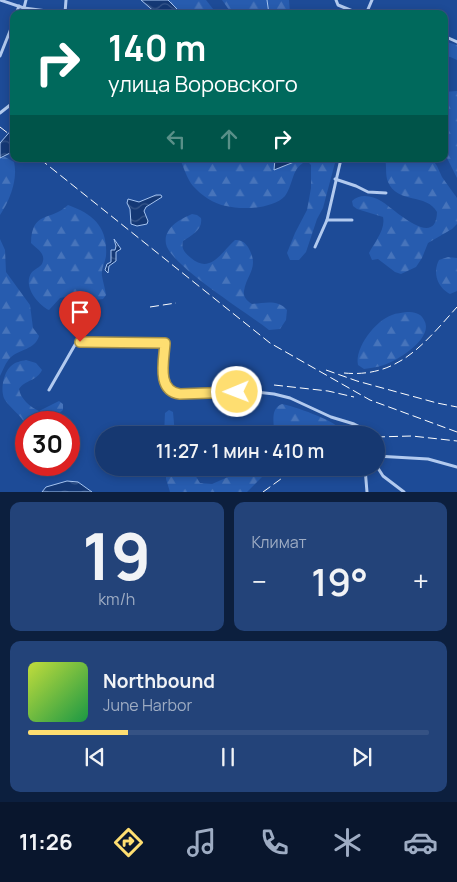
<!DOCTYPE html>
<html lang="ru">
<meta charset="utf-8">
<style>
:root{--surface:#163871;--page:#234379;--text:#f1f3f6;--muted:#9eacc3;--line:#355284;--accent:#fede71}
body{margin:0;font-family:Manrope,sans-serif;background:var(--page);color:var(--text);height:100vh;display:flex;flex-direction:column;font-size:19px;white-space:nowrap}
*{box-sizing:border-box;margin:0}
p{font-size:16px;color:var(--muted)}
.icon{flex:none;width:28px;height:28px;fill:none;stroke:currentColor;stroke-width:2;stroke-linecap:round;stroke-linejoin:round}
.map{position:relative;height:492px;overflow:hidden}
.sheet{display:flex;flex-direction:column;gap:10px;padding:10px;background:#0c1f3e;flex:1}
.sheet>*{flex:none}
.banner{position:absolute;left:10px;top:10px;width:438px;height:152px;border-radius:10px;box-shadow:0 2px 8px #0003,0 0 0 1px var(--line);background:#00695c;color:#fff;overflow:hidden}
.speed{position:absolute;left:15px;top:411px;display:flex;gap:10px;font-size:25px;font-weight:700;text-align:center}
.speed>*{display:grid;place-content:center;width:65px;height:65px;border-radius:50%;background:var(--surface);box-shadow:0 2px 8px #0003,0 0 0 1px var(--line);line-height:1}
.speed .limit{border:8px solid #d22;background:#fff;color:#111}
.pin{position:absolute;display:grid;place-items:center;width:42px;height:42px;color:#fff;margin:-51px -21px;border-radius:50% 50% 50% 0;rotate:-45deg;box-shadow:0 0 5px #0007}
.pin .icon{rotate:45deg}
.me{position:absolute;width:55px;margin:-28px;rotate:269deg;stroke-linejoin:round;filter:drop-shadow(0 0 4px #0008)}
.turn{display:flex;align-items:center;gap:18px;height:105px;padding:0 15px;font-size:22px}
.turn .icon{width:65px;height:65px;stroke-width:2.5}
.turn b{display:block;font-size:35px;line-height:42px}
.lanes{display:flex;align-items:center;height:48px;padding:0 15px;background:#0003;justify-content:center;gap:25px;direction:ltr}
.lanes .off{opacity:.35}
.big{font-size:38px;font-weight:600;line-height:1.1}
.sheet .card{flex:1;display:flex;flex-direction:column;justify-content:center;gap:8px;min-width:0;padding:0 18px;border-radius:10px;background:var(--page)}
.sheet .dial{align-items:center;gap:0}
.dial b{font-size:65px;line-height:1}
.song{display:flex;align-items:center;gap:15px}
.cover{width:60px;height:60px;border-radius:8px;background:linear-gradient(135deg,hsl(70 70% 55%),hsl(140 70% 35%))}
.played{height:5px;border-radius:2px;background:linear-gradient(90deg,var(--accent) 25%,var(--line) 25%)}
.keys{display:flex;justify-content:space-around;direction:ltr}
.heat{display:flex;justify-content:space-between;align-items:center;font-size:28px;direction:ltr}
.sheet .tiles{flex:1;display:grid;gap:10px;grid-template-columns:1fr 1fr}
.card:last-child{grid-column:span 2}
.trip{position:absolute;left:95px;top:426px;width:290px;height:50px;border-radius:25px;background:var(--surface);box-shadow:0 2px 8px #0003,0 0 0 1px var(--line);font-weight:600;line-height:50px;text-align:center}
.dock{display:flex;height:80px;justify-content:space-around;align-items:center;background:#09162d;color:var(--muted)}
.dock .icon{width:35px;height:35px}
.dock .active{color:var(--accent)}
.dock b{font-size:22px;color:var(--text)}
.map>svg:first-child{display:block}
</style>
<div class="map">
<svg width="457" height="492" viewBox="0 0 457 492">
<defs>
<pattern id="forest-firs" width="22" height="20" patternUnits="userSpaceOnUse" patternTransform="scale(1.25)"><rect width="22" height="20" fill="#275caf"/><path d="M5 1l3.5 6h-7zM16 11l3.5 6h-7z" fill="#4774bb"/></pattern>
<pattern id="water-waves" width="16" height="10" patternUnits="userSpaceOnUse" patternTransform="scale(1.25)"><rect width="16" height="10" fill="#143875"/><path d="M0 5q4-4 8 0t8 0" fill="none" stroke="#37568a"/></pattern>
</defs>
<rect width="100%" height="100%" fill="#1d4b97"/>
<g fill="url(#forest-firs)">
<polygon points="168,0 206,0 217,14 182,14"/>
<polygon points="222,0 289,0 290,14 232,14"/>
<polygon points="444,41 457,45 457,60 446,55 444,57"/>
<polygon points="457,91 457,178 444,152 444,92"/>
<path d="M5,157L14,162C18,179 10,200 0,215V158Z"/>
<path d="M180,159H336L323,208L317,219L306,252L299,260H290L287,253L295,233L307,210L311,188V165L307,161C291,167 294,184 285,196C273,209 242,210 226,206C214,204 201,195 193,186C187,179 184,168 180,159Z"/>
<path d="M385,159H432L437,166L442,177L457,198V224L452,229L428,243L422,258L416,267L401,274L395,272L378,259L372,260L369,253C374,243 386,229 383,217L357,209L353,206L352,201C360,193 373,196 381,201C392,207 436,251 437,212C427,193 397,204 388,182C385,175 387,166 385,159Z"/>
<path d="M68,205C94,214 108,228 106,256C105,263 101,269 102,276C103,282 105,288 106,295L103,299L80,302L65,297L60,298L49,310C37,304 22,285 32,272C36,268 42,267 43,261C45,253 36,248 31,243C32,210 50,222 68,205Z"/>
<path d="M192,214L197,215L201,218C203,230 192,235 183,241C181,249 185,253 191,258C211,275 222,251 235,240C242,240 244,242 248,247C260,268 247,273 244,291C243,297 247,301 252,304C264,303 278,299 287,310L286,320L280,329L269,330C249,314 170,265 166,244C163,228 180,219 192,214Z"/>
<path d="M0,239L5,250L6,272L30,305L33,328L39,336C35,350 19,349 10,358C6,362 3,370 0,376Z"/>
<path d="M448,257L457,258V291L450,294C438,288 432,273 439,260Z"/>
<path d="M407,312C414,312 421,313 424,320C434,336 404,356 391,362C383,366 373,368 364,369L358,365C354,348 376,320 392,315C396,313 402,313 407,312Z"/>
<path d="M26,360L36,363L42,370C37,381 25,380 19,389C20,398 30,407 39,411L59,401L63,404V410L56,416L43,420L44,422H26V425C21,415 11,409 5,400C0,391 3,373 11,366C15,362 21,361 26,360Z"/>
<path d="M282,404C293,406 334,420 340,429V434L274,435C275,424 269,409 282,404Z"/>
<polygon points="169,410 173,412 175,435 164,435 165,413"/>
<polygon points="166,468 194,468 195,475 200,483 212,484 228,477 239,476 251,468 276,468 262,477 247,492 170,492 166,479"/>
</g>
<g fill="url(#water-waves)" stroke="#a5c4f1">
<polygon points="141,0 168,0 182,14 157,14"/>
<polygon points="14,127 14,151 0,158 0,143"/>
<polygon points="275,159 295,159 294,162 274,170"/>
<polygon points="156,195 161,195 162,197 146,207 144,211 148,221 147,224 137,226 131,224 130,209 127,203 128,199 139,202"/>
<polygon points="114,239 121,249 116,252 116,261 109,266 108,273 105,270 107,264 111,262 111,250 115,250 116,246"/>
<polygon points="67,481 78,482 92,492 42,492 46,487"/>
</g>
<g fill="none" stroke-linecap="round" stroke-linejoin="round">
<polyline stroke="#a5c4f1" stroke-width="1" points="267,0 269,14"/>
<g stroke="#b2caef" stroke-width="3">
<polyline points="0,0 24,8 70,14"/>
<polyline points="336,0 338,5 360,14"/>
<polyline points="24,8 26,0"/>
<polyline points="65,13 66,0"/>
<polyline points="16,14 19,6"/>
<polyline points="366,14 372,0"/>
<polyline points="444,36 457,42"/>
<polyline points="0,56 14,21"/>
<polyline points="0,113 14,102"/>
<polyline points="335,179 356,186 368,192 386,193"/>
<polyline points="327,220 352,220"/>
<polyline points="315,247 327,220 341,159"/>
<path d="M49,390L76,343L80,342L165,343C164,359 156,391 180,393L256,392L274,394L290,398L331,417L354,424L362,428L368,435"/>
<polyline points="376,456 428,459 457,467"/>
<polyline points="376,465 383,476 404,492"/>
<polyline points="365,468 367,492"/>
</g>
<g stroke="#fff" stroke-width="1" stroke-dasharray="9 4" stroke-linecap="butt">
<polyline points="0,127 14,138"/>
<polyline points="40,159 270,343 370,400 457,432"/>
<polyline points="150,307 176,303"/>
<polyline points="326,370 357,381 437,403 457,407"/>
<path d="M344,373C398,378 424,344 457,307"/>
<polyline points="274,385 328,391 354,397"/>
<polyline points="376,437 412,436 457,441"/>
<polyline points="263,492 296,468"/>
</g>
</g>
<g fill="none" stroke-linecap="round" stroke-linejoin="round">
<g stroke="#a59049" stroke-width="12">
<path id="route" d="M80,342L165,343C164,360 156,391 180,394L237,392"/>
</g>
<use href="#route" stroke="#fede71" stroke-width="9"/>
</g>
</svg>
<div class="speed"><div class="limit">30</div></div>
<div class="pin" style="left:80px;top:342px;background:#d93025"><svg class="icon" aria-label="arrive" viewBox="0 0 24 24"><path d="M6 21V4h12l-3 4 3 4H6"/></svg></div>
<svg class="me" style="left:237px;top:392px" viewBox="-20 -20 40 40"><circle r="17" fill="#fede71" stroke="#fff" stroke-width="3"/><path d="M0-11L8 9 0 5-8 9z" fill="#fff"/></svg>
<div class="trip">11:27 · 1 мин · 410 m</div>
<div class="banner">
<div class="turn"><svg class="icon" aria-label="right" viewBox="0 0 24 24"><path d="M7 20v-9h11M14 6l5 5-5 5"/></svg><div><b>140 m</b>улица Воровского</div></div>
<div class="lanes"><svg class="icon off" aria-label="left" viewBox="0 0 24 24"><path d="M17 20v-9H6M10 6l-5 5 5 5"/></svg><svg class="icon off" aria-label="ahead" viewBox="0 0 24 24"><path d="M12 20V5M6 11l6-6 6 6"/></svg><svg class="icon" aria-label="right" viewBox="0 0 24 24"><path d="M7 20v-9h11M14 6l5 5-5 5"/></svg></div>
</div>
</div>
<section class="sheet">
<div class="tiles">
<div class="card dial"><b>19</b><p>km/h</p></div>
<div class="card"><p>Климат</p>
<div class="heat"><a>−</a><b class="big">19°</b><a>+</a></div>
</div>
<div class="card">
<div class="song"><i class="cover"></i><div><b>Northbound</b><p>June Harbor</p></div></div>
<div class="played"></div>
<div class="keys"><svg class="icon" aria-label="previous" viewBox="0 0 24 24"><path d="M18 5L8 12l10 7zM5 5v14"/></svg><svg class="icon" aria-label="pause" viewBox="0 0 24 24"><path d="M8 5v14M16 5v14"/></svg><svg class="icon" aria-label="next" viewBox="0 0 24 24"><path d="M6 5l10 7-10 7zM19 5v14"/></svg></div>
</div>
</div>
</section>
<nav class="dock">
<b>11:26</b>
<svg class="icon active" aria-label="directions" viewBox="0 0 24 24"><path d="M12 3l9 9-9 9-9-9zM9 14v-3h6M13 9l2 2-2 2"/></svg>
<svg class="icon" aria-label="music" viewBox="0 0 24 24"><path d="M9 18V5l10-2v13"/><circle cx="6" cy="18" r="3"/><circle cx="16" cy="16" r="3"/></svg>
<svg class="icon" aria-label="phone" viewBox="0 0 24 24"><path d="M5 4h4l2 5-3 2q2 4 5 5l2-3 5 2v4C11 20 4 13 5 4z"/></svg>
<svg class="icon" aria-label="climate" viewBox="0 0 24 24"><path d="M12 3v18M4 7l16 10M4 17L20 7"/></svg>
<svg class="icon" aria-label="car" viewBox="0 0 24 24"><path d="M5 17H2v-5l4-1 3-4h7l3 4 3 1v5h-3M9 17h6M6 11h13"/><circle cx="7" cy="17" r="2"/><circle cx="17" cy="17" r="2"/></svg>
</nav>
